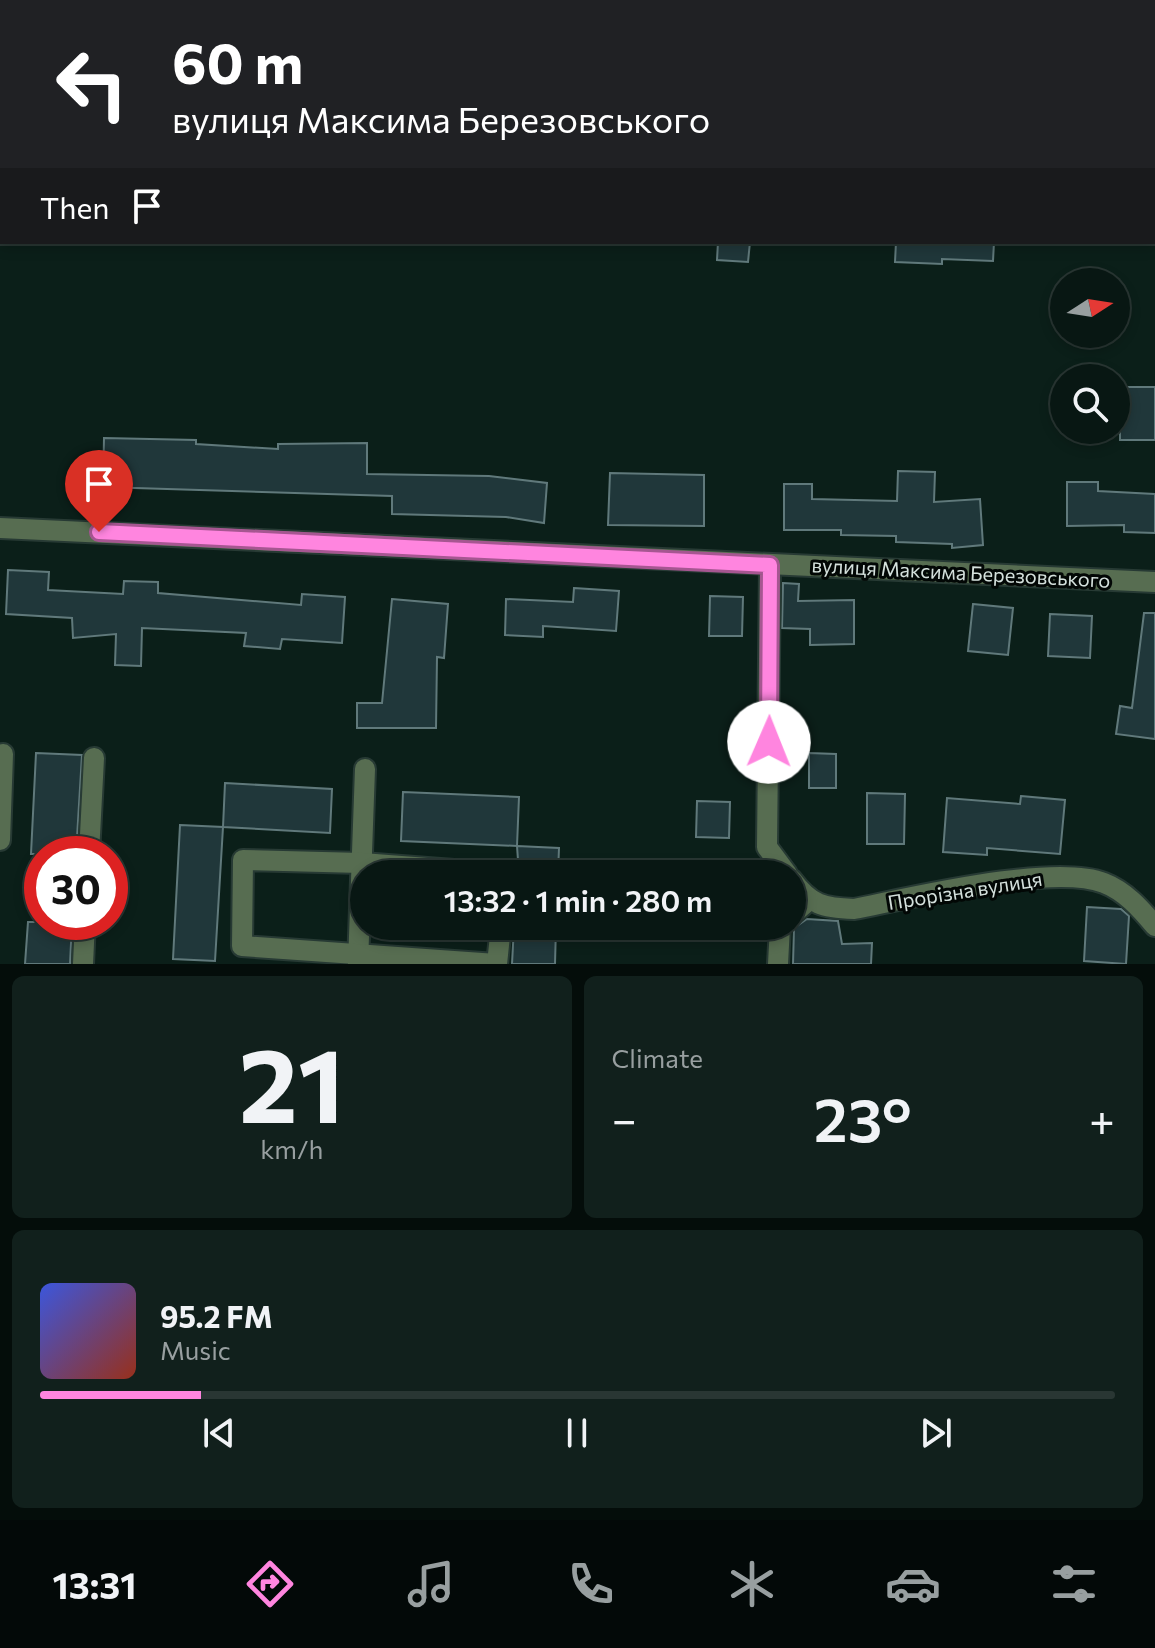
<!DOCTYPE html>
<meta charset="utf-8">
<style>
:root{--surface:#081713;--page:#11201c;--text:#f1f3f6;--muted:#989fa0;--line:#293633;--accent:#ff85df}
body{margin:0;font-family:Commissioner,sans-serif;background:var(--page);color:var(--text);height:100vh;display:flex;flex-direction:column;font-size:30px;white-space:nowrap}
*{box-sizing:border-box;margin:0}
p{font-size:26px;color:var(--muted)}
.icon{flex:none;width:44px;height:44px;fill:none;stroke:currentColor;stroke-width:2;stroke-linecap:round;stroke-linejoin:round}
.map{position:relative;height:964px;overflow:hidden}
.side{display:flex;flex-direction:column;gap:12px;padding:12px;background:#040d0a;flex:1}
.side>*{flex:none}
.guide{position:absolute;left:0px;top:0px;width:1156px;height:244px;box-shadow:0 4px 12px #0003,0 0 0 2px var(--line);background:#202124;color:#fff;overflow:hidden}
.needle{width:52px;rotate:78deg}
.fabs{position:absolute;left:1050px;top:268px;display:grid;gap:16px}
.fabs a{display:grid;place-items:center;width:80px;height:80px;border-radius:50%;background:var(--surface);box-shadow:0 4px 12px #0003,0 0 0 2px var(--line);font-size:40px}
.speed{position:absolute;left:24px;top:836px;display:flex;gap:16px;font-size:40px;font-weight:700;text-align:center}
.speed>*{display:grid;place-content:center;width:104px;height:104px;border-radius:50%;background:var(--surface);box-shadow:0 4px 12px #0003,0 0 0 2px var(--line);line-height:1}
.speed .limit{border:12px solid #d22;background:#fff;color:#111}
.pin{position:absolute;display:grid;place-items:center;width:68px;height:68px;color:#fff;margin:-82px -34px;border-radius:50% 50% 50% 0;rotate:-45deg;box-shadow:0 0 8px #0007}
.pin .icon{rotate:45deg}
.me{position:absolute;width:88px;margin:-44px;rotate:1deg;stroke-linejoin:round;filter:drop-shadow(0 0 6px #0008)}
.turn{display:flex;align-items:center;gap:28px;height:168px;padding:0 40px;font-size:36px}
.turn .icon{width:104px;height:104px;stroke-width:2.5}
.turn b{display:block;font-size:56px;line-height:68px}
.then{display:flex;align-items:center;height:76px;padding:0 40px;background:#0003;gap:16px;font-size:30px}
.big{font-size:60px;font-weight:600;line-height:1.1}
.side .tile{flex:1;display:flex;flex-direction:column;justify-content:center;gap:12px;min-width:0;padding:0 28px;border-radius:12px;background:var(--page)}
.side .dial{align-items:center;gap:0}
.dial b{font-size:104px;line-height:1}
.song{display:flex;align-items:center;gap:24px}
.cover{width:96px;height:96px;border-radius:12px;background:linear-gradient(135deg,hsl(230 70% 55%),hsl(10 70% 35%))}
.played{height:8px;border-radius:4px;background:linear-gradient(90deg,var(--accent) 15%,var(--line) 15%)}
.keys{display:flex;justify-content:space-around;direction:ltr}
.heat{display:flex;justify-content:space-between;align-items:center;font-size:44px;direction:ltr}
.side .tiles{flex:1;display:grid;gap:12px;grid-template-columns:1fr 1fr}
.tile:last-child{grid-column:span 2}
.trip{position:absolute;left:350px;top:860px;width:456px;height:80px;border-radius:40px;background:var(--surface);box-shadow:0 4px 12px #0003,0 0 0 2px var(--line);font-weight:600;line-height:80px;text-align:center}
.dock{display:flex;height:128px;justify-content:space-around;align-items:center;background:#030908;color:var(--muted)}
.dock .icon{width:56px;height:56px}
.dock .on{color:var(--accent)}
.dock b{font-size:36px;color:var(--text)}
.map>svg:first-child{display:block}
</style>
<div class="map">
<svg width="1155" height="964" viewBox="0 0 1155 964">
<rect width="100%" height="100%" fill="#0b1f19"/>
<g fill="#20373a" stroke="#60797b" stroke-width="2">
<polygon points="718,242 750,242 748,262 717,260"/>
<polygon points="896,242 994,242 993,261 942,259 942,264 895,262"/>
<rect x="1120" y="387" width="35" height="53"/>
<polygon points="104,438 196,440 196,444 278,449 278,444 367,443 367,474 489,476 547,483 544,523 506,517 392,514 392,496 103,487"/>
<polygon points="898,471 935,472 934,502 980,499 983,545 952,548 952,544 896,542 896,536 841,535 841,530 784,530 784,484 812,484 812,499 897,501"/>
<polygon points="610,473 704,475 704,526 608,525"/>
<polygon points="1067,482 1098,482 1098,491 1155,494 1155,533 1124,532 1124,525 1067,526"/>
<polygon points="8,570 49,572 48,590 123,594 124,581 158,582 158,593 301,605 302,594 345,597 342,643 282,639 280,649 244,646 246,633 142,628 141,666 115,665 116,634 73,638 72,618 6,614"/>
<polygon points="783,583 799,584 798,601 854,600 854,644 810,645 810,629 782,628"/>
<polygon points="574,588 619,591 616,631 543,626 543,637 505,635 506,599 573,602"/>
<polygon points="710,596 743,597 742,636 709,636"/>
<polygon points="392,599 448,604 444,658 437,657 436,728 357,728 357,703 382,703"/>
<polygon points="973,604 1013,608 1008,655 968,651"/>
<polygon points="1144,613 1155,613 1155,739 1116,734 1120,706 1132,708"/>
<polygon points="1050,614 1092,616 1090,658 1048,656"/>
<polygon points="36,753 82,755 76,854 31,854"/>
<polygon points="809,753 836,754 836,788 809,788"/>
<polygon points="225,783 332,789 330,833 223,827"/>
<polygon points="403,792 519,797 517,846 401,841"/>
<polygon points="867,793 905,794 904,844 867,844"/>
<polygon points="1021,796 1065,800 1060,854 987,848 987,855 943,852 947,798 1020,804"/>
<polygon points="697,801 730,802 729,838 696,837"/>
<polygon points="180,825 223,827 215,961 173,959"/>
<polygon points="517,846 559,848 558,874 519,874"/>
<polygon points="1087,907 1121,909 1129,916 1126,964 1084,961"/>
<polygon points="807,919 838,921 842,944 872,943 871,964 793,964 794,928"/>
<polygon points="28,922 72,922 70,964 25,964"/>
<polygon points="514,926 556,926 555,964 512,964"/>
</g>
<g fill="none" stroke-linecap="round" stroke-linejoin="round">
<g stroke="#273a34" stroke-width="24">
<g id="minor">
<polyline points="0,119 2,120"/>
<polyline points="1154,180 1155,180"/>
<polyline points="0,528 1155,582"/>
<polyline points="770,565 767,847 787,874"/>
<polyline points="0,840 3,754"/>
<polyline points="89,854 94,758"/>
<path d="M792,880C811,905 823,908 854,909C910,898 1054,863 1104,883C1125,891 1141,909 1155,926"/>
<polyline points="792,915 808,901"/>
<polyline points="83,964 85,922"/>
<polyline points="358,964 365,769"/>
<polyline points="496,964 242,946 243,860 362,863 506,874"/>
<polyline points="497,964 501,926"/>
<polyline points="778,964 780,926"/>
</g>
</g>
<use href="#minor" stroke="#576d51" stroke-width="20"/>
</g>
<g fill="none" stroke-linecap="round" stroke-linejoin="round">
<g stroke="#a65691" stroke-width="20">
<polyline id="route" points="99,532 770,565 769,742"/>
</g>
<use href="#route" stroke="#ff85df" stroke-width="14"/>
</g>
<g text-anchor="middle" stroke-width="6" stroke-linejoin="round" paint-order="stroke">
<g font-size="20" fill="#d4e0dc" stroke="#020705">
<text transform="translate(961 573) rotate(3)" y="7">вулиця Максима Березовського</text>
<text transform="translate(965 891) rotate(-9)" y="7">Прорізна вулиця</text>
</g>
</g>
</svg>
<div class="fabs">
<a><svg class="needle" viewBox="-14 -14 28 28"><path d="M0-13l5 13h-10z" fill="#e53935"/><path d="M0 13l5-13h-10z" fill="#989fa0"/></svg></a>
<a><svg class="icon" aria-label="search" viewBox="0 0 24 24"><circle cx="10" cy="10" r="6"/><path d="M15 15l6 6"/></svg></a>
</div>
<div class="speed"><div class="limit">30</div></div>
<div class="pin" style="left:99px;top:532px;background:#d93025"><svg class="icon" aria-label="arrive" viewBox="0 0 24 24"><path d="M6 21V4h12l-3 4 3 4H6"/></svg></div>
<svg class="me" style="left:769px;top:742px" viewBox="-20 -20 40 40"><circle r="19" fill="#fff"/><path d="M0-13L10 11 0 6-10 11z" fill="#ff85df"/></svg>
<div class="trip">13:32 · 1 min · 280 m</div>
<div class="guide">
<div class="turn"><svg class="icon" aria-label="left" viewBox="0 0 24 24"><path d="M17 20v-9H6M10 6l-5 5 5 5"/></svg><div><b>60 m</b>вулиця Максима Березовського</div></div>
<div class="then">Then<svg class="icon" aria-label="arrive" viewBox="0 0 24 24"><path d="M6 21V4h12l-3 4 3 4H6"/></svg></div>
</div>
</div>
<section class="side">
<div class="tiles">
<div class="tile dial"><b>21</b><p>km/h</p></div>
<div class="tile"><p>Climate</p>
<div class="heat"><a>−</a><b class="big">23°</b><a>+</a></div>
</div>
<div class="tile">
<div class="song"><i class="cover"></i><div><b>95.2 FM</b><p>Music</p></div></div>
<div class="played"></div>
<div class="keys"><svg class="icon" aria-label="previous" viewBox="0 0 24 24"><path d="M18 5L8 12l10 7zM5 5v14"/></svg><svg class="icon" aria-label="pause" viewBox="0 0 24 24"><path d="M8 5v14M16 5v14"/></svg><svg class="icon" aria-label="next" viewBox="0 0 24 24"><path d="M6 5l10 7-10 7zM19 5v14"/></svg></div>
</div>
</div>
</section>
<nav class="dock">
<b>13:31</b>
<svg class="icon on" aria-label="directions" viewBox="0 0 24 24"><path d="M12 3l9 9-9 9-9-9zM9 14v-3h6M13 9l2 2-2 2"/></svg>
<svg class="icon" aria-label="music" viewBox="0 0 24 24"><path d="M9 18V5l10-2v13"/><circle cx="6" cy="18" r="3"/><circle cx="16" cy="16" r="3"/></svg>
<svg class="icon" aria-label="phone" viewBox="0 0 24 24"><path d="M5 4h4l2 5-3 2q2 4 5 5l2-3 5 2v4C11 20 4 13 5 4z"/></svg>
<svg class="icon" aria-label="climate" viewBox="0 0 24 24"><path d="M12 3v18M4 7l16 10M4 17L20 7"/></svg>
<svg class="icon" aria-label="car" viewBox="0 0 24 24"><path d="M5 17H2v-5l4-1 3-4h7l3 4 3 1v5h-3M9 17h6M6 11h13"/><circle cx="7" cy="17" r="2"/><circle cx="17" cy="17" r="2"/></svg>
<svg class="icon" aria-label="filters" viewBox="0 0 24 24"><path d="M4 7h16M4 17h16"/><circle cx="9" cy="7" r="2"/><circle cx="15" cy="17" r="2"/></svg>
</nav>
